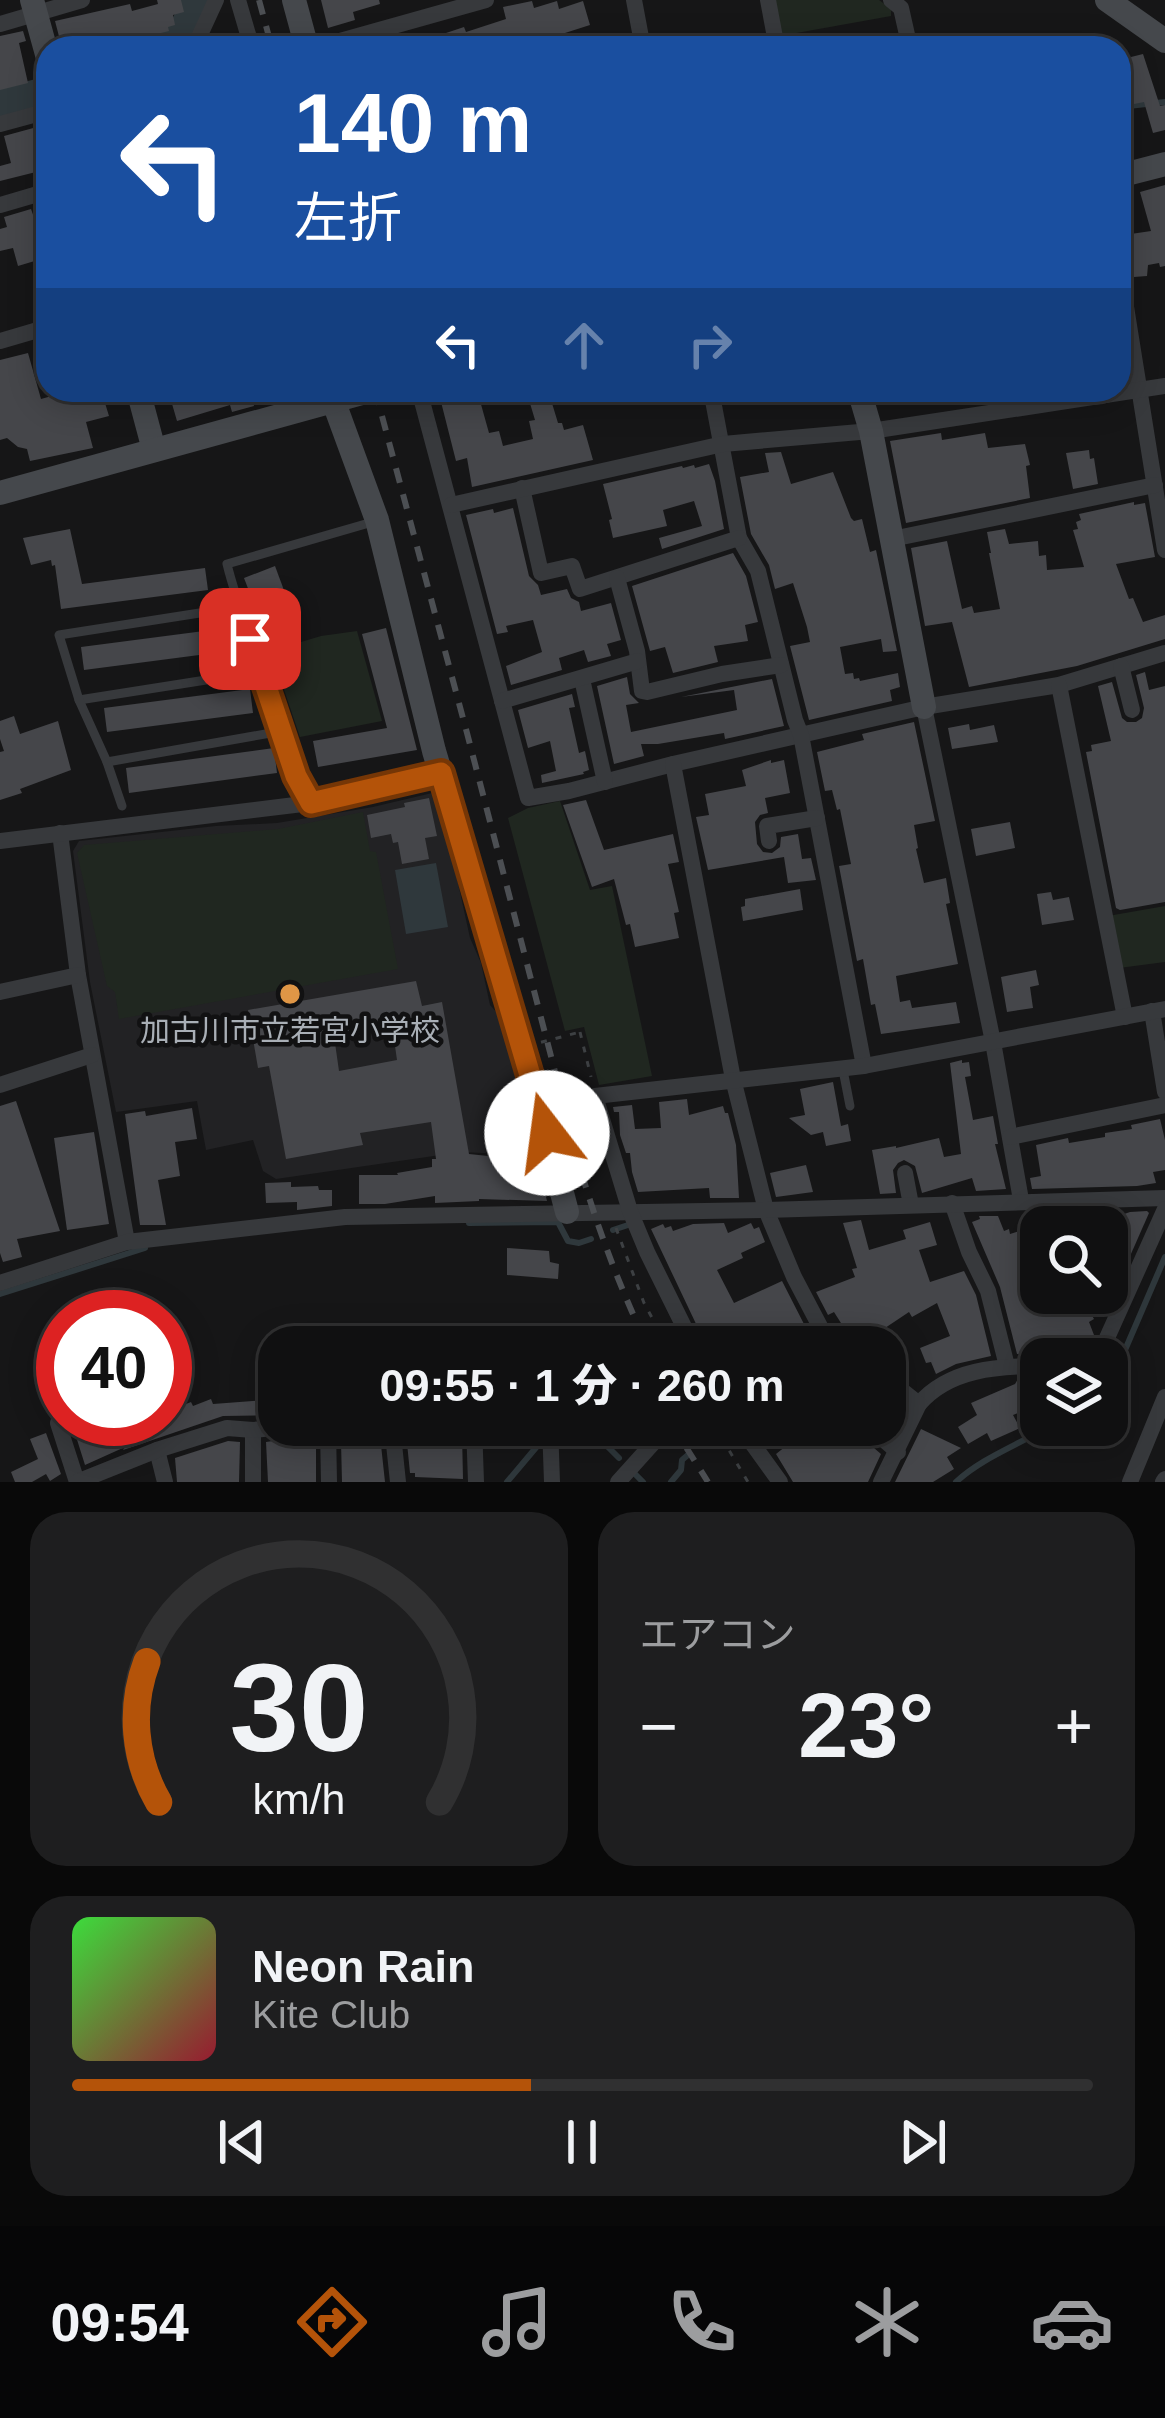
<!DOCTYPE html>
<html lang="ja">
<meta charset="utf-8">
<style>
:root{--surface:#101011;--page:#1e1e1f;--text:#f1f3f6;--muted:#9c9d9f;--line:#303031;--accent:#b45309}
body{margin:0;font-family:Arial,"Noto Sans JP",sans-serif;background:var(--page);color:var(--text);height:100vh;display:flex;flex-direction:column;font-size:45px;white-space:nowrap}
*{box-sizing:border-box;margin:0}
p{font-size:39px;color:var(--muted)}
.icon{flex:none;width:66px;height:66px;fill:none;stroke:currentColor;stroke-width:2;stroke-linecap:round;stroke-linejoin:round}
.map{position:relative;height:1482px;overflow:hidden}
.details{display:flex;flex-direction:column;gap:30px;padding:30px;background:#090909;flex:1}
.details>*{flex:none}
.hud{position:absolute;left:36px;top:36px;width:1095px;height:366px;border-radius:36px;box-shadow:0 6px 30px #0003,0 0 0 3px var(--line);background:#1a4fa0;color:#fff;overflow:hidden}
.controls{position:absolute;left:1020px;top:1206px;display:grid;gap:24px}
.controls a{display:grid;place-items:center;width:108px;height:108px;border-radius:24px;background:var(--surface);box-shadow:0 6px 30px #0003,0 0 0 3px var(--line);font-size:60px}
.speed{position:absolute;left:36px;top:1290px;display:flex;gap:24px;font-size:60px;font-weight:700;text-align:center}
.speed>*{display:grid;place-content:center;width:156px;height:156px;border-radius:50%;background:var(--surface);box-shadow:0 6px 30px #0003,0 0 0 3px var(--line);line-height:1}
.speed .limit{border:18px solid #d22;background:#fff;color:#111}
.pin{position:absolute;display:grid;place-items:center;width:102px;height:102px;color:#fff;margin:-51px;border-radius:24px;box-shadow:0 6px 18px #0006}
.me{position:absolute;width:132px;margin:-66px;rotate:345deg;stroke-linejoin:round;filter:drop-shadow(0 0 9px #0008)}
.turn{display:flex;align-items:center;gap:42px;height:252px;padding:0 60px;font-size:54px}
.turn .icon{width:156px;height:156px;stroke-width:2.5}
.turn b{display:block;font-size:84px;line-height:102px}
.lanes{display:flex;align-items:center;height:114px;padding:0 60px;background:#0003;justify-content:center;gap:60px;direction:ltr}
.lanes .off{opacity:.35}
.big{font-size:90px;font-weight:800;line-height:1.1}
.details .tile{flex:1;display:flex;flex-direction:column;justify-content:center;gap:18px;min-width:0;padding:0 42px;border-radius:36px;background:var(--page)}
.details .dial{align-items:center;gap:0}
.dial svg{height:312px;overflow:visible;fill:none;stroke:var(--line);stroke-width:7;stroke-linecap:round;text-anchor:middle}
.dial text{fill:var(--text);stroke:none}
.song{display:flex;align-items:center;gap:36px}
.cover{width:144px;height:144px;border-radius:18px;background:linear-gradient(135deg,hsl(120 70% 55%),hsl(350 70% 35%))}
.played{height:12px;border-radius:6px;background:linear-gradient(90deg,var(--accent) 45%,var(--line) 45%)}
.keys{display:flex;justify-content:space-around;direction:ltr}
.heat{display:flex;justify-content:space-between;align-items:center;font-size:66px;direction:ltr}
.details .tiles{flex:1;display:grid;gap:30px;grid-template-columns:1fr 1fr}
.tile:last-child{grid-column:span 2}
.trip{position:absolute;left:258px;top:1326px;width:648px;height:120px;border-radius:36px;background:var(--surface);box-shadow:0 6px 30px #0003,0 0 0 3px var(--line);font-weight:800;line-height:120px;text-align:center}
.menu{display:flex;height:192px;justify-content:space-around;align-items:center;background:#060607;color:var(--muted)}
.menu .icon{width:84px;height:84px}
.menu .on{color:var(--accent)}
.menu b{font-size:54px;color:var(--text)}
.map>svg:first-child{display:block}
</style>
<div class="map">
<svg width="1165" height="1482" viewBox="0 0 1165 1482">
<rect width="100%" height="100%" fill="#161617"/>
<polygon fill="#222224" points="432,793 439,796 470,938 481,963 490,1005 502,1018 512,1047 509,1049 522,1097 531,1096 546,1156 461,1152 276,1179 263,1171 253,1140 206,1150 197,1101 116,1112 90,982 73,851 79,841 216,826 277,823 373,807"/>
<g fill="#202720">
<polygon points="773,0 879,0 891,9 891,16 780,36"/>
<polygon points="357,631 382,721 300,737 271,651 321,636"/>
<polygon points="560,801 590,890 612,886 652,1076 599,1085 584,1027 565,1031 508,818 528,808"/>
<polygon points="363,812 370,851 376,852 398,969 119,1019 115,992 107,986 77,853 84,845 278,829"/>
<polygon points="1165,906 1165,962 1119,968 1108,916"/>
</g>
<polygon fill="#2f383c" points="436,863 448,927 406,934 395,870"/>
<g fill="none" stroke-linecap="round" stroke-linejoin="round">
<g stroke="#2f383c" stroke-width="6">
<polyline points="1119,107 1165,102"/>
<polyline points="469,1223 558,1222 568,1241 579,1243 591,1239"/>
<polyline points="613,1230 628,1225"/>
<polyline points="0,1294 145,1248"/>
<polyline points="1107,1377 1125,1350 1165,1257"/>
<polyline points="581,1425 593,1432 619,1458"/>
<polyline points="707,1439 725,1425"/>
<polyline points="633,1472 643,1482"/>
<polyline points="507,1482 539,1444"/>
<polyline points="671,1482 681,1470 682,1460 689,1454"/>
<path d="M956,1482C983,1457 1019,1445 1051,1425"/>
</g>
<g stroke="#2f383c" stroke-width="33">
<polyline points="169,48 185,31 199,0"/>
<polyline points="0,105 48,93"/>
</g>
</g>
<g fill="#45464a" fill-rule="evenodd">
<polygon points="157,0 181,0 184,12 173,15 175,25 168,27 169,31 161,33 165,48 62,48 55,21 130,4 132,11 158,4"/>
<polygon points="321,0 379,0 380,4 353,12 355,20 328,28"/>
<polygon points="532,1 534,8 557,1 559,9 583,1 590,25 565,33 569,48 410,48 410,45 464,27 466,32 506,19 503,7"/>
<polygon points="23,31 26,41 19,43 28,83 0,90 0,36"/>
<polygon points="1143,54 1160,106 1165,105 1165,130 1153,133 1144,102 1119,107 1119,60"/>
<polygon points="48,124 48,169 0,181 0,166 11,163 4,136"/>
<polygon points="1165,185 1165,266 1160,267 1159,263 1148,265 1147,276 1134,277 1124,235 1151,231 1140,192"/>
<polygon points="31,209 37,226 41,225 48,257 18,266 13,248 0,251 0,229 7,227 4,217"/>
<polygon points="28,353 41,399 73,390 122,390 123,398 105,403 109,416 86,422 93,448 30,461 27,449 18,447 7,438 0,440 0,360"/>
<polygon points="168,390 250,390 254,406 232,412 230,405 177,421"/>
<polygon points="445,390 477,390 489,433 499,431 503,446 533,439 529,421 535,420 526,390 548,390 558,423 562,423 564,430 583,425 593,460 472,487 467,458 456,461 439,394"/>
<polygon points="941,433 942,440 985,433 988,448 1025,444 1030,465 1026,466 1030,498 906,523 890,441"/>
<polygon points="1089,450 1090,459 1094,458 1098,484 1073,489 1066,453"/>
<polygon points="781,452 791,484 833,472 851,518 854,521 862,519 870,552 876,550 897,651 883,652 881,639 840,647 845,674 853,673 854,679 859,678 860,681 898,673 900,687 890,690 892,701 809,720 790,646 810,642 807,627 793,583 775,589 769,565 751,534 740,477 769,472 765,453"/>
<polygon points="709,464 715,481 724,529 662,549 659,538 702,526 694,501 663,510 667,526 613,538 609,520 612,519 603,484 682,466 683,468 694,465 695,468"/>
<polygon points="1134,502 1134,505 1145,503 1155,557 1116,564 1129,599 1133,598 1143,622 1165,615 1165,639 1077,666 969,687 952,622 925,626 911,548 947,541 962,609 972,606 974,613 1000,609 989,553 991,553 987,532 1005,529 1009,544 1038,541 1039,556 1046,555 1047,570 1084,567 1073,530 1078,529 1076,522 1081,520 1079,514"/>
<polygon points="513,508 529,576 538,585 541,595 567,589 571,598 579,602 581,611 611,603 621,640 607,644 611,656 588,662 584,650 559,658 562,670 511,685 506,666 542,652 533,620 506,626 508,632 497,634 466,515 493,509 494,513"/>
<polygon points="70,529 82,584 205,568 208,590 61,609 55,565 52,566 51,560 31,565 23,538"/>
<polygon points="733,553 746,576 758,622 745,625 748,641 714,646 718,662 673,673 665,647 650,651 632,586"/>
<polygon points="275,566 285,593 254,604 244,578"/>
<polygon points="227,628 230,651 84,670 81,647"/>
<polygon points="386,628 417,750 318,767 313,741 387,728 362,634"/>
<polygon points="1145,672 1149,690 1165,686 1165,902 1120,910 1116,908 1086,752 1092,751 1091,745 1111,741 1098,686 1112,682 1122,718 1127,722 1136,722 1142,718 1144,708 1136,675"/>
<polygon points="627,677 630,694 639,703 626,705 631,732 737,710 734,690 681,697 772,679 784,726 725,739 724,733 658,744 641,744 644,756 614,764 597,686"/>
<polygon points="250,689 253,713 107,732 104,708"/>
<polygon points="572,694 575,707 569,708 579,753 585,751 589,770 583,772 584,774 542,783 541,775 556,771 550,741 528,748 518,710"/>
<polygon points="14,716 20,734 58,721 71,770 20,789 22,793 0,800 0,752 4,751 0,739 0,721"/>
<polygon points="914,722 935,821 914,825 918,848 916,849 924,883 946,878 950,903 946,904 958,964 896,976 900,1002 910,1000 912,1008 956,1002 960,1023 881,1034 875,1004 871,1005 863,959 857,961 839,866 851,864 840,809 837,810 832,790 825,791 817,752 864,740 862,734"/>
<polygon points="969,724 970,730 994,725 998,742 952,749 948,728"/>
<polygon points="274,748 277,773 129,793 126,768"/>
<polygon points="771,760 771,763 784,760 790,793 765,798 768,813 760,815 755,822 757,844 763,852 772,853 780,847 781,837 798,834 802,859 811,858 816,880 788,883 784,857 708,870 696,817 709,815 705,794 746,786 742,770"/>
<polygon points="429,798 437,836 425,838 429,859 402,864 398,842 393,843 391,834 371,838 367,815 405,807 404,803"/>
<polygon points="586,800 604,850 673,834 679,862 668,864 679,912 674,913 679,938 635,947 630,924 626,925 614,879 592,887 563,805"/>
<polygon points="1010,822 1015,848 976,856 971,829"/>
<polygon points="800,889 803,910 743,921 741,907 745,906 745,899"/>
<polygon points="1051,892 1053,900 1069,897 1074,920 1042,925 1037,894"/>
<polygon points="1036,970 1039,985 1030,987 1033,1008 1007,1012 1001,977"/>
<path d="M416,981L422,1006L442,1002L469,1154L537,1161L547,1201L479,1199V1201L435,1203V1196L385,1204H359V1175H398L397,1173L432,1167V1159H436L431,1122L360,1133L363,1145L286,1159L269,1066L258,1068L248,1010ZM392,1025L397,1060L339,1071L334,1036Z"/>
<polygon points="962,1060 962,1063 969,1062 971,1076 965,1077 973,1120 993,1116 998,1144 995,1144 1006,1189 976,1191 972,1178 922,1193 915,1166 904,1160 898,1163 893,1170 896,1193 880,1194 872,1150 896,1146 896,1148 939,1138 944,1157 961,1154 950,1063"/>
<polygon points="833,1082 841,1126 848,1124 851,1141 826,1146 823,1132 811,1135 789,1118 805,1115 800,1089"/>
<polygon points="687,1099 689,1115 723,1106 725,1113 728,1113 736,1145 739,1198 710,1198 709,1188 638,1192 632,1172 630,1153 626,1153 620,1135 619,1112 614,1112 613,1107 632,1105 635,1129 661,1128 659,1102"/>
<polygon points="16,1101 60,1231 17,1239 22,1257 3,1262 0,1253 0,1106"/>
<polygon points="192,1108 197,1139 175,1142 180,1176 158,1180 166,1225 140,1225 125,1114 145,1111 146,1116"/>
<polygon points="1160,1119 1165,1140 1165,1170 1153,1172 1156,1183 1137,1186 1032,1189 1030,1178 1041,1176 1036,1145 1068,1138 1069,1143 1105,1137 1105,1133 1132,1129 1131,1125"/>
<polygon points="94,1132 109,1224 67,1230 54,1138"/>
<polygon points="806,1165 813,1192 776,1197 770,1173"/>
<polygon points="291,1182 291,1187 318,1186 319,1190 332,1190 332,1206 297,1210 297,1202 266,1203 265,1183"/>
<polygon points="1147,1211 1149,1213 1116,1288 1107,1292 1107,1220 1130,1212"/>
<polygon points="979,1216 998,1216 1004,1231 1009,1229 1010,1234 1041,1224 1041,1293 1095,1293 1102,1307 1090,1312 1094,1319 1089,1322 1094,1335 1092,1340 1072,1351 1069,1358 1067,1359 1064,1352 1051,1358 1041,1353 1017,1354 1000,1287 972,1222 980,1219"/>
<polygon points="861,1220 869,1250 906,1239 903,1230 930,1222 937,1245 919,1250 930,1282 964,1271 976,1295 991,1356 956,1364 936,1374 931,1362 926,1363 920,1348 950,1336 937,1303 912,1317 909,1312 879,1332 874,1325 854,1336 849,1329 846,1331 834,1312 828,1315 816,1292 855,1277 852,1269 857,1268 843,1223"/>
<polygon points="724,1223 728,1233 751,1223 754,1229 759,1227 765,1242 741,1253 743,1258 717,1270 734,1303 782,1281 805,1326 786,1336 797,1347 707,1347 651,1229 663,1224 665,1228 671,1226 673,1231 693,1224"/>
<polygon points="507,1248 549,1251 550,1262 559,1264 558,1279 507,1275"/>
<polygon points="165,1367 181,1406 191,1402 193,1406 211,1399 213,1404 279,1399 279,1415 223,1416 123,1450 125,1447 85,1465 73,1427 77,1424 96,1419 101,1434 121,1430 128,1423 127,1419 165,1419"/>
<polygon points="1018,1379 1041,1379 1041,1404 1013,1415 1020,1428 991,1441 987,1433 968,1444 958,1427 977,1415 971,1403 1015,1384"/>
<polygon points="772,1425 857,1425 860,1436 881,1454 868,1482 793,1482 776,1454 791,1442"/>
<polygon points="457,1429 462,1433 463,1479 415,1477 415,1473 410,1473 407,1443 410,1443 410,1437 439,1435 438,1431"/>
<polygon points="921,1429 961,1448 947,1457 954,1469 933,1482 895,1482"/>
<polygon points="46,1433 61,1474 50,1481 46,1474 32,1482 15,1482 11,1472 38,1459 30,1439"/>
<polygon points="279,1440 279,1443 316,1443 316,1482 268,1482 266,1442"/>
<polygon points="228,1441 240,1442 239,1482 177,1482 175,1458"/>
<polygon points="341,1442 361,1443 361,1446 381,1445 385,1482 342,1482"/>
</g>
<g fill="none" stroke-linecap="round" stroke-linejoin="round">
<g stroke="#3d4043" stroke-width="3" stroke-dasharray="6 9" stroke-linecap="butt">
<polyline points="580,1032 591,1077"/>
<polyline points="616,1228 644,1303 668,1347"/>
<polyline points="714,1425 748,1482"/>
</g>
<g stroke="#37393c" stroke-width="9">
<polyline points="79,700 263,671"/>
<polyline points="107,762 282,731"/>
<path d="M311,803C288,761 278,715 263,671C250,635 236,601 227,564L376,521"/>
<polyline points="122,806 107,762 79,700 59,635 238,607"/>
<polyline points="843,1070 850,1106"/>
</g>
<g stroke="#37393c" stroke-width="16">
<polyline points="238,0 252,48"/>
<polyline points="634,0 643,48"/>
<polyline points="768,0 777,48"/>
<polyline points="891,0 901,8 910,48"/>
<polyline points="0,24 82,0"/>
<polyline points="190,48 199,37 216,0"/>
<polyline points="315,48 486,0"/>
<polyline points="0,124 48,111"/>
<polyline points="0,205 48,191"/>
<polyline points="1119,263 1165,550"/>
<polyline points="0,341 48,327"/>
<polyline points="419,390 528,798 569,791 673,764 924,707 1059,685 1165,653"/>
<polyline points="711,390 739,538 758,571 795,720 801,735 864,1066"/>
<polyline points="522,488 541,573 572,566 580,589 739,538"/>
<polyline points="451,505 723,444 871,431 1165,386"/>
<polyline points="892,539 1155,485"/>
<polyline points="617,578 637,651 642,691 647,692 722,674 781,665"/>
<polyline points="1121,666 1132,710"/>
<polyline points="582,679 605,782"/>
<polyline points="1059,685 1125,1017"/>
<polyline points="502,701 638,661"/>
<polyline points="924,707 993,1042 1021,1200"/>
<polyline points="673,764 733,1079 766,1210 794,1277 824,1334 841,1347"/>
<polyline points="60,833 78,975 127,1242"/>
<polyline points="0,841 311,803 441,773"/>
<polyline points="769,841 767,826 817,818"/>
<polyline points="0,992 78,975"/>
<polyline points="1152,1011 1165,1092"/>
<polyline points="0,1085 92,1055"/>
<polyline points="1010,1137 1165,1105"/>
<polyline points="905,1173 911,1205"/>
<polyline points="952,1203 969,1252 988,1291 1007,1366"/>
<polyline points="0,1283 127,1242 345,1217 766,1210 1165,1198"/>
<polyline points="694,1347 647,1252 630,1211 595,1096 864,1066 1165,1009"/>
<polyline points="1082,1359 1102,1349 1165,1209"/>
<path d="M919,1404C949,1369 998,1366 1041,1366"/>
<polyline points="114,1419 114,1420"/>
<polyline points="58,1423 77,1482"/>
<polyline points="304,1425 328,1429 387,1425"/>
<polyline points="392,1425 398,1482"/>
<polyline points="474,1425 476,1482"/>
<polyline points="550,1425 552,1482"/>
<polyline points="739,1425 780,1482"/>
<polyline points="869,1427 898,1452"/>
<polyline points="328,1429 329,1482"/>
<polyline points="253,1430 253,1482"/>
<polyline points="157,1450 165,1482"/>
<polyline points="77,1482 157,1450 227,1428 253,1430 302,1425"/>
<polyline points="618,1482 655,1441"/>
<polyline points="881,1482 919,1404 885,1377"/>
<polyline points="1130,1482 1165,1397"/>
<polyline points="1163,1482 1165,1479"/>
</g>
<g stroke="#45484c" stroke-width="24">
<polyline points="32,0 48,58"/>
<polyline points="294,0 307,48"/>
<polyline points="1107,0 1165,41"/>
<polyline points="1119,176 1165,164"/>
<polyline points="138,390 154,450"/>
<polyline points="859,390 871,431 924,707"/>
<polyline points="333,400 377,520 434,751 536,1093 567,1212"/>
<polyline points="0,493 373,390"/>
</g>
<g stroke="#4c4f53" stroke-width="6" stroke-dasharray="15 12" stroke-linecap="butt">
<polyline points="259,0 272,48"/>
<path d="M375,390L467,733L579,1164C597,1227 620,1288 648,1347"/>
<polyline points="672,1425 708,1482"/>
</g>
<polyline stroke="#3d4043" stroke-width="3" stroke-dasharray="6 9" stroke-linecap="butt" points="512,1050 580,1032"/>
</g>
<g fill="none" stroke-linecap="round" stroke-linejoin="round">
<g stroke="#753606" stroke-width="30">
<polyline id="route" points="250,639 296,776 311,803 441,773 547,1133"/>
</g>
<use href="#route" stroke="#b45309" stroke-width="21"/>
</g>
<circle fill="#df9646" stroke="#111112" stroke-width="4.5" cx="290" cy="994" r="12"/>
<g text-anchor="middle" stroke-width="9" stroke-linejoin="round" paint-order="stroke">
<g font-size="30" fill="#a9afb6" stroke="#111112">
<text x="290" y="1041">加古川市立若宮小学校</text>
</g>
</g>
</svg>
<div class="controls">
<a><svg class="icon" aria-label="search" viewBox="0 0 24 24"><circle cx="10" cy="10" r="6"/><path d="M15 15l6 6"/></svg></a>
<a><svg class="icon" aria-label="layers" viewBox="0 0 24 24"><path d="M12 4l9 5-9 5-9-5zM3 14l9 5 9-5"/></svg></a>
</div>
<div class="speed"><div class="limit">40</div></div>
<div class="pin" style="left:250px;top:639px;background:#d93025"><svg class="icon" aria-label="arrive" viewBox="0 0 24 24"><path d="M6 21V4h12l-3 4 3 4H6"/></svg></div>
<svg class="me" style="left:547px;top:1133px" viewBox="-20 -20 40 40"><circle r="19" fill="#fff"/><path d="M0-13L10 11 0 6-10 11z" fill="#b45309"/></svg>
<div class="trip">09:55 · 1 分 · 260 m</div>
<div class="hud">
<div class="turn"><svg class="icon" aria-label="left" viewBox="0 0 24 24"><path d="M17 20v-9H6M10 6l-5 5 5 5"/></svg><div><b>140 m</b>左折</div></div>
<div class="lanes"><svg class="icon" aria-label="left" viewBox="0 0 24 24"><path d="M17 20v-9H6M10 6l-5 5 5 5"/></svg><svg class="icon off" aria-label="ahead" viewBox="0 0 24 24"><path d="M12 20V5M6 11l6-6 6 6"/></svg><svg class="icon off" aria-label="right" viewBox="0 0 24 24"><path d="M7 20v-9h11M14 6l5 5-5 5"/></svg></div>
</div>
</div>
<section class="details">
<div class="tiles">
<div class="tile dial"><svg viewBox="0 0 100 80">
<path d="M14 69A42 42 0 1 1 86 69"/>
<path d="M14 69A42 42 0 0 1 11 33" stroke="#b45309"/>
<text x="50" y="56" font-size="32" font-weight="700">30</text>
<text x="50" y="72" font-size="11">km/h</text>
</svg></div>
<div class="tile"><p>エアコン</p>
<div class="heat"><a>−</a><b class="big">23°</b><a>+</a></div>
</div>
<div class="tile">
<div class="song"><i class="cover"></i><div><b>Neon Rain</b><p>Kite Club</p></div></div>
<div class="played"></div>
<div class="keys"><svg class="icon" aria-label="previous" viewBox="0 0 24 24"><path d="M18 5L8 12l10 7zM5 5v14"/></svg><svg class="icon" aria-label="pause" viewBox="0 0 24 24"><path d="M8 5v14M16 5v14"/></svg><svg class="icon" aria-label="next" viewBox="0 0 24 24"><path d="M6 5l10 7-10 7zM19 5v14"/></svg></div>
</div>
</div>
</section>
<nav class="menu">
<b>09:54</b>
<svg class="icon on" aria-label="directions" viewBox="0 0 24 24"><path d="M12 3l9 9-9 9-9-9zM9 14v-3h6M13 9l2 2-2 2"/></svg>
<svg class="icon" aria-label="music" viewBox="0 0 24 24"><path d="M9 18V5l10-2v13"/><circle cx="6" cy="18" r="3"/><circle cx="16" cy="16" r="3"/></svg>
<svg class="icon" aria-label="phone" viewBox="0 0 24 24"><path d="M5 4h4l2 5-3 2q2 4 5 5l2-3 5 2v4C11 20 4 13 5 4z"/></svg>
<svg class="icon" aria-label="climate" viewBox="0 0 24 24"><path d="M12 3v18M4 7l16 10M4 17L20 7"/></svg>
<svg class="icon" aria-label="car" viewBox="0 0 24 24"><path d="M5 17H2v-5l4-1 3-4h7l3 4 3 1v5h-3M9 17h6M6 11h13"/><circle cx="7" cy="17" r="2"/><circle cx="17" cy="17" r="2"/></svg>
</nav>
